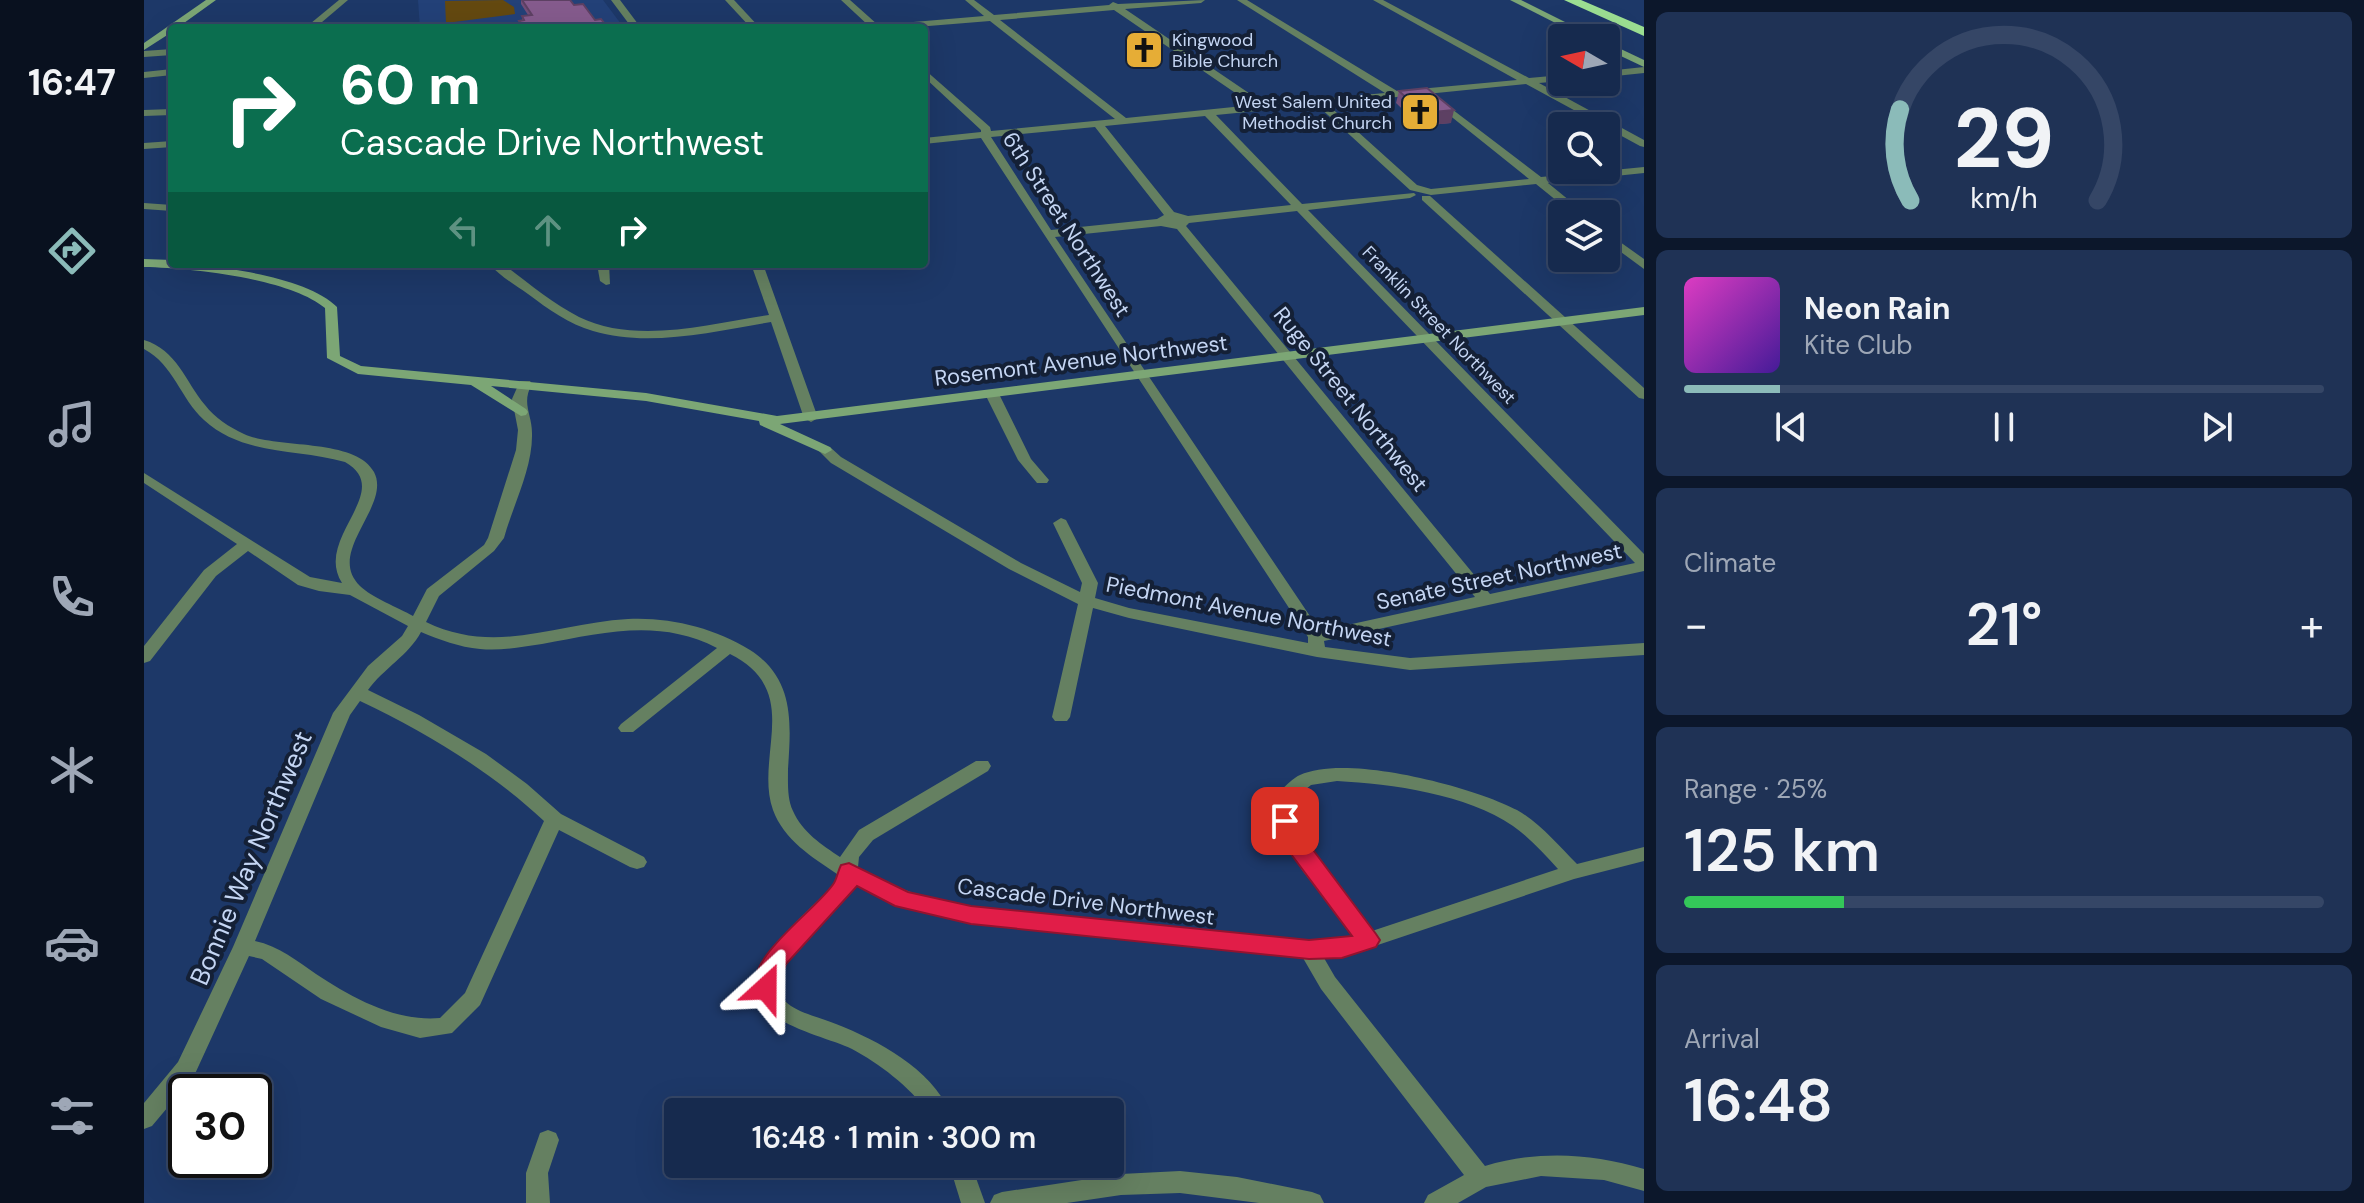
<!DOCTYPE html>
<meta charset="utf-8">
<style>
:root{--surface:#162a4e;--page:#1f3255;--text:#f1f3f6;--muted:#9ea7b6;--line:#354666;--accent:#8bbbb9}
body{margin:0;font-family:"DM Sans",sans-serif;background:var(--page);color:var(--text);height:100vh;display:flex;flex-direction:column;font-size:30px;white-space:nowrap}
*{box-sizing:border-box;margin:0}
p{font-size:26px;color:var(--muted)}
.icon{flex:none;width:44px;height:44px;fill:none;stroke:currentColor;stroke-width:2;stroke-linecap:round;stroke-linejoin:round}
.map{position:relative;flex:1;overflow:hidden}
.sheet{display:flex;flex-direction:column;gap:12px;padding:12px;background:#0c172b;width:720px}
.sheet>*{flex:none}
.top-card{position:absolute;left:24px;top:24px;width:760px;height:244px;border-radius:8px;box-shadow:0 8px 32px #0002,0 0 0 2px var(--line);background:#0b6e4f;color:#fff;overflow:hidden}
.needle{width:52px;rotate:279deg}
.tools{position:absolute;left:1404px;top:24px;display:grid;gap:16px}
.tools a{display:grid;place-items:center;width:72px;height:72px;border-radius:8px;background:var(--surface);box-shadow:0 8px 32px #0002,0 0 0 2px var(--line);font-size:40px}
.speed{position:absolute;left:24px;top:1074px;display:flex;gap:16px;font-size:40px;font-weight:700;text-align:center}
.speed>*{display:grid;place-content:center;width:104px;height:104px;border-radius:50%;background:var(--surface);box-shadow:0 8px 32px #0002,0 0 0 2px var(--line);line-height:1}
.speed .limit{border:4px solid #111;border-radius:12px;background:#fff;color:#111}
.pin{position:absolute;display:grid;place-items:center;width:68px;height:68px;color:#fff;margin:-34px;border-radius:16px;box-shadow:0 4px 12px #0006}
.me{position:absolute;width:88px;margin:-44px;rotate:24deg;stroke-linejoin:round;filter:drop-shadow(0 0 6px #0008)}
.turn{display:flex;align-items:center;gap:28px;height:168px;padding:0 40px;font-size:36px}
.turn .icon{width:104px;height:104px;stroke-width:2.5}
.turn b{display:block;font-size:56px;line-height:68px}
.lanes{display:flex;align-items:center;height:76px;padding:0 40px;background:#0003;justify-content:center;gap:40px;direction:ltr}
.lanes .off{opacity:.35}
.big{font-size:60px;font-weight:600;line-height:1.1}
.sheet .tile{flex:1;display:flex;flex-direction:column;justify-content:center;gap:12px;min-width:0;padding:0 28px;border-radius:12px;background:var(--page)}
.sheet .dial{align-items:center;gap:0}
.dial svg{height:208px;overflow:visible;fill:none;stroke:var(--line);stroke-width:7;stroke-linecap:round;text-anchor:middle}
.dial text{fill:var(--text);stroke:none}
.song{display:flex;align-items:center;gap:24px}
.cover{width:96px;height:96px;border-radius:12px;background:linear-gradient(135deg,hsl(310 70% 55%),hsl(260 70% 35%))}
.played{height:8px;border-radius:4px;background:linear-gradient(90deg,var(--accent) 15%,var(--line) 15%)}
.keys{display:flex;justify-content:space-around;direction:ltr}
.heat{display:flex;justify-content:space-between;align-items:center;font-size:44px;direction:ltr}
.charge{height:12px;border-radius:6px;background:linear-gradient(90deg,#34c759 25%,var(--line) 0)}
.trip{position:absolute;left:520px;top:1098px;width:460px;height:80px;border-radius:8px;background:var(--surface);box-shadow:0 8px 32px #0002,0 0 0 2px var(--line);font-weight:600;line-height:80px;text-align:center}
main{display:flex;flex:1;min-height:0}
.dock{display:flex;flex-direction:column;width:144px;justify-content:space-around;align-items:center;background:#09111f;color:var(--muted)}
.dock .icon{width:56px;height:56px}
.dock .on{color:var(--accent)}
.dock b{font-size:36px;color:var(--text)}
.map>svg:first-child{display:block}
</style>
<main>
<nav class="dock">
<b>16:47</b>
<svg class="icon on" aria-label="directions" viewBox="0 0 24 24"><path d="M12 3l9 9-9 9-9-9zM9 14v-3h6M13 9l2 2-2 2"/></svg>
<svg class="icon" aria-label="music" viewBox="0 0 24 24"><path d="M9 18V5l10-2v13"/><circle cx="6" cy="18" r="3"/><circle cx="16" cy="16" r="3"/></svg>
<svg class="icon" aria-label="phone" viewBox="0 0 24 24"><path d="M5 4h4l2 5-3 2q2 4 5 5l2-3 5 2v4C11 20 4 13 5 4z"/></svg>
<svg class="icon" aria-label="climate" viewBox="0 0 24 24"><path d="M12 3v18M4 7l16 10M4 17L20 7"/></svg>
<svg class="icon" aria-label="car" viewBox="0 0 24 24"><path d="M5 17H2v-5l4-1 3-4h7l3 4 3 1v5h-3M9 17h6M6 11h13"/><circle cx="7" cy="17" r="2"/><circle cx="17" cy="17" r="2"/></svg>
<svg class="icon" aria-label="filters" viewBox="0 0 24 24"><path d="M4 7h16M4 17h16"/><circle cx="9" cy="7" r="2"/><circle cx="15" cy="17" r="2"/></svg>
</nav>
<div class="map">
<svg width="1500" height="1203" viewBox="0 0 1500 1203">
<rect width="100%" height="100%" fill="#1d3868"/>
<polygon fill="#234178" points="274,0 459,0 480,28 276,28"/>
<polygon fill="#644910" points="359,0 370,7 371,14 302,23 301,1"/>
<g fill="none" stroke-linecap="round" stroke-linejoin="round">
<g fill="#658061" fill-rule="evenodd">
<polygon points="195,0 204,0 171,28 161,28"/>
<polygon points="467,0 476,0 497,28 488,28"/>
<polygon points="581,0 590,0 616,28 607,28"/>
<path d="M697,0H706L734,25L840,16L821,0H830L850,15L965,5L969,2L974,4L1061,0L1057,3L981,9L1121,104L1241,93L1093,0H1103L1253,91L1373,80L1229,0H1239L1385,78L1418,75V81L1395,83L1500,140V147L1496,146L1382,84L1183,104L1273,185L1287,189L1385,179L1289,102V98L1292,97L1397,177L1500,167V173L1404,183L1442,214H1429L1392,184L1287,195L1266,190L1173,105L1072,115L1158,204L1270,193L1272,195L1266,198L1164,210L1500,554V571L1180,641L1181,647L1266,658L1500,643V655L1266,670L1173,657L985,618L949,608L926,717L923,721H911L908,717L934,604L865,569L687,463L674,450L676,447H686L697,457L877,563L936,592L938,583L909,523L917,518L922,520L954,583L951,598L985,608L1164,643V637L837,138L780,144V138L837,132V130L780,77V69L846,127L847,131L971,119L846,21L760,28H724L725,26ZM970,10L1109,105L982,118L856,20ZM1061,116L1147,205L1044,216L1030,212L961,126ZM951,127L1020,215L1013,219L907,230L847,137ZM1153,211L1491,563L1346,594L1042,226L1045,223ZM1017,226L1033,229L1331,597L1176,631L911,237Z"/>
<polygon points="28,49 28,55 0,57 0,51"/>
<polygon points="1500,67 1500,73 1462,77 1462,71"/>
<polygon points="28,69 28,75 0,78 0,72"/>
<polygon points="28,109 28,115 0,116 0,110"/>
<polygon points="28,141 28,147 0,149 0,143"/>
<polygon points="1278,196 1286,196 1500,388 1500,399 1495,398 1278,200"/>
<polygon points="0,203 28,205 28,211 0,209"/>
<polygon points="1462,232 1500,259 1500,269 1462,241"/>
<path d="M345,264H359C383,282 408,303 435,317C492,345 565,324 625,315L607,264H619L674,418L667,422L660,418L627,322C571,331 505,348 449,331C425,324 404,309 384,294C371,285 356,276 345,264Z"/>
<polygon points="453,264 465,264 466,284 462,285 456,281"/>
<path d="M0,340C33,350 41,381 61,405C71,418 85,427 100,434C133,449 212,438 230,472C248,506 181,552 216,586C227,597 255,608 269,616L283,589L340,545L344,538L372,450L374,430L368,399L376,381H386L388,384C377,403 388,414 388,433C389,468 369,505 360,538L350,551L295,596L282,622C352,656 412,623 484,619C527,617 570,628 606,650C651,679 647,723 644,769C644,783 643,799 649,811C658,832 678,845 696,857L715,830L832,761H844L847,766L844,771L729,840L715,857L714,867C787,911 851,909 933,918C1010,926 1088,934 1165,942L1198,941L1210,937L1158,870L1136,834L1132,821L1137,790C1143,785 1149,778 1156,775C1202,753 1330,787 1373,810C1396,823 1414,845 1433,864L1500,847V861L1430,879L1198,957L1180,958L1191,977L1341,1166C1394,1150 1447,1153 1500,1169V1191L1460,1180L1397,1176L1342,1187L1314,1203H1280L1284,1195L1320,1175L1177,989L1159,958L819,922L751,904L711,885L708,891C692,908 636,961 633,980C632,990 638,1000 647,1006C659,1014 678,1018 692,1024C735,1041 786,1068 806,1112H783C767,1087 734,1063 708,1049C680,1035 602,1022 613,978C622,945 668,908 692,883L693,874C668,857 640,840 629,810C610,756 660,691 586,654L489,732H477L474,728L477,724L573,648C514,618 460,633 398,644C377,647 357,651 336,649C315,647 296,640 277,632C265,655 239,669 224,690L275,715L342,754L383,784L417,814L500,857L503,862L500,867L493,869L486,867L415,830L336,1005L308,1033L276,1038L237,1027L177,999L118,959L105,956L50,1076L8,1126L0,1129V1103L34,1062L89,947L189,713L224,666L258,636L264,626L206,595L175,591L154,585L104,551L72,576L6,661L0,663V646L60,570L93,544L0,483V473L166,577L198,583C169,538 252,491 201,462C153,448 99,456 60,420C36,398 30,365 0,349ZM216,701C283,733 345,770 400,821L321,993L296,1018C252,1022 208,998 172,974C153,961 135,946 111,941L206,715ZM1193,781C1248,784 1323,794 1369,826C1386,838 1400,854 1414,869L1228,931L1161,844L1150,821L1152,797L1167,785Z"/>
<polygon points="848,390 855,394 887,459 905,480 903,483 893,483 874,460 841,394"/>
<polygon points="404,1130 412,1133 415,1140 404,1173 406,1203 382,1203 382,1173 396,1133"/>
<polygon points="805,1164 827,1164 841,1203 817,1203"/>
<polygon points="1036,1171 1093,1177 1168,1192 1176,1195 1180,1203 1115,1203 1036,1193 977,1195 923,1203 846,1203 850,1195 858,1192 977,1174"/>
</g>
<g fill="#7ca675" fill-rule="evenodd">
<polygon points="62,0 72,0 33,28 28,28 28,32 0,50 0,43"/>
<polygon points="1366,0 1377,0 1453,38 1441,38"/>
<polygon points="1462,42 1500,60 1500,67 1462,49"/>
<path d="M0,259L28,260V264C69,264 165,277 193,307L196,356L217,366L502,393L633,416L1500,307V315L636,424L686,447L688,450L681,454L616,425L615,421L502,401L347,386L382,409L384,412L382,415L377,416L327,385L214,374L183,358L181,308C145,278 47,268 0,267Z"/>
</g>
<polygon fill="#9cdf92" fill-rule="evenodd" points="1420,0 1437,0 1500,27 1500,36"/>
</g>
<g fill="#724e79">
<polygon points="377,0 426,0 430,5 464,28 376,28 375,21 378,20 378,16 384,15 377,4"/>
<polygon points="1255,91 1307,123 1276,126 1252,103"/>
</g>
<polygon fill="#5d4063" points="1310,110 1307,123 1276,126 1279,113"/>
<g fill="#855b8d" stroke="#5d4063" stroke-width="2">
<polygon points="378,0 426,0 430,5 439,4 451,20 457,19 464,28 380,28 375,21 380,20 378,16 388,15"/>
<polygon points="1283,88 1310,110 1279,113 1255,91"/>
</g>
<path fill="#e11d48" stroke="#92132f" stroke-width="2" d="M1141,813L1149,816L1161,839L1232,934L1236,940L1232,947L1198,958L1165,959L827,924L751,906L713,886L642,964L630,995L622,998L613,995C596,960 673,910 690,883C693,878 694,871 697,865L705,863L764,892L827,906L1165,940L1208,936L1144,850L1131,821L1134,816Z"/>
<defs>
<g id="church-square" transform="scale(2)"><rect x="-9" y="-9" width="18" height="18" rx="4" fill="#e6ad36" stroke="#142036"/><path d="M-1.2-6h2.4v3.5h3.3v2.4h-3.3V6h-2.4V-.1h-3.3v-2.4h3.3Z" fill="#111"/></g>
</defs>
<g fill-rule="evenodd">
<use href="#church-square" x="1000" y="50"/>
<use href="#church-square" x="1276" y="112"/>
</g>
<g text-anchor="middle" stroke-width="8" stroke-linejoin="round" paint-order="stroke">
<g font-size="18" fill="#c4d5f3" stroke="#142036" text-anchor="start">
<text x="1028" y="46">Kingwood<tspan x="1028" dy="21">Bible Church</tspan></text>
<text x="1248" y="108" text-anchor="end">West Salem United<tspan x="1248" dy="21">Methodist Church</tspan></text>
</g>
<g font-size="18" fill="#c4d5f3" stroke="#142036">
<text transform="translate(1295 325) rotate(46)" y="6">Franklin Street Northwest</text>
</g>
<g font-size="22" fill="#c4d5f3" stroke="#142036">
<text transform="translate(923 224) rotate(57)" y="8">6th Street Northwest</text>
<text transform="translate(937 360) rotate(-7)" y="8">Rosemont Avenue Northwest</text>
<text transform="translate(1207 399) rotate(51)" y="8">Ruge Street Northwest</text>
<text transform="translate(1355 576) rotate(-12)" y="8">Senate Street Northwest</text>
<text transform="translate(1105 611) rotate(11)" y="8">Piedmont Avenue Northwest</text>
<text transform="translate(942 901) rotate(7)" y="8">Cascade Drive Northwest</text>
</g>
<g font-size="26" fill="#c4d5f3" stroke="#142036">
<text transform="translate(107 858) rotate(-67)" y="9">Bonnie Way Northwest</text>
</g>
</g>
</svg>
<div class="tools">
<a><svg class="needle" viewBox="-14 -14 28 28"><path d="M0-13l5 13h-10z" fill="#e53935"/><path d="M0 13l5-13h-10z" fill="#9ea7b6"/></svg></a>
<a><svg class="icon" aria-label="search" viewBox="0 0 24 24"><circle cx="10" cy="10" r="6"/><path d="M15 15l6 6"/></svg></a>
<a><svg class="icon" aria-label="layers" viewBox="0 0 24 24"><path d="M12 4l9 5-9 5-9-5zM3 14l9 5 9-5"/></svg></a>
</div>
<div class="speed"><div class="limit">30</div></div>
<div class="pin" style="left:1141px;top:821px;background:#d93025"><svg class="icon" aria-label="arrive" viewBox="0 0 24 24"><path d="M6 21V4h12l-3 4 3 4H6"/></svg></div>
<svg class="me" style="left:622px;top:988px" viewBox="-20 -20 40 40"><path d="M0-17L14 15 0 8-14 15z" fill="#e11d48" stroke="#fff" stroke-width="4"/></svg>
<div class="trip">16:48 · 1 min · 300 m</div>
<div class="top-card">
<div class="turn"><svg class="icon" aria-label="right" viewBox="0 0 24 24"><path d="M7 20v-9h11M14 6l5 5-5 5"/></svg><div><b>60 m</b>Cascade Drive Northwest</div></div>
<div class="lanes"><svg class="icon off" aria-label="left" viewBox="0 0 24 24"><path d="M17 20v-9H6M10 6l-5 5 5 5"/></svg><svg class="icon off" aria-label="ahead" viewBox="0 0 24 24"><path d="M12 20V5M6 11l6-6 6 6"/></svg><svg class="icon" aria-label="right" viewBox="0 0 24 24"><path d="M7 20v-9h11M14 6l5 5-5 5"/></svg></div>
</div>
</div>
<section class="sheet">
<div class="tile dial"><svg viewBox="0 0 100 80">
<path d="M14 69A42 42 0 1 1 86 69"/>
<path d="M14 69A42 42 0 0 1 10 34" stroke="#8bbbb9"/>
<text x="50" y="56" font-size="32" font-weight="700">29</text>
<text x="50" y="72" font-size="11">km/h</text>
</svg></div>
<div class="tile">
<div class="song"><i class="cover"></i><div><b>Neon Rain</b><p>Kite Club</p></div></div>
<div class="played"></div>
<div class="keys"><svg class="icon" aria-label="previous" viewBox="0 0 24 24"><path d="M18 5L8 12l10 7zM5 5v14"/></svg><svg class="icon" aria-label="pause" viewBox="0 0 24 24"><path d="M8 5v14M16 5v14"/></svg><svg class="icon" aria-label="next" viewBox="0 0 24 24"><path d="M6 5l10 7-10 7zM19 5v14"/></svg></div>
</div>
<div class="tile"><p>Climate</p>
<div class="heat"><a>−</a><b class="big">21°</b><a>+</a></div>
</div>
<div class="tile"><p>Range · 25%</p><b class="big">125 km</b><div class="charge"></div></div>
<div class="tile"><p>Arrival</p><b class="big">16:48</b></div>
</section>
</main>
